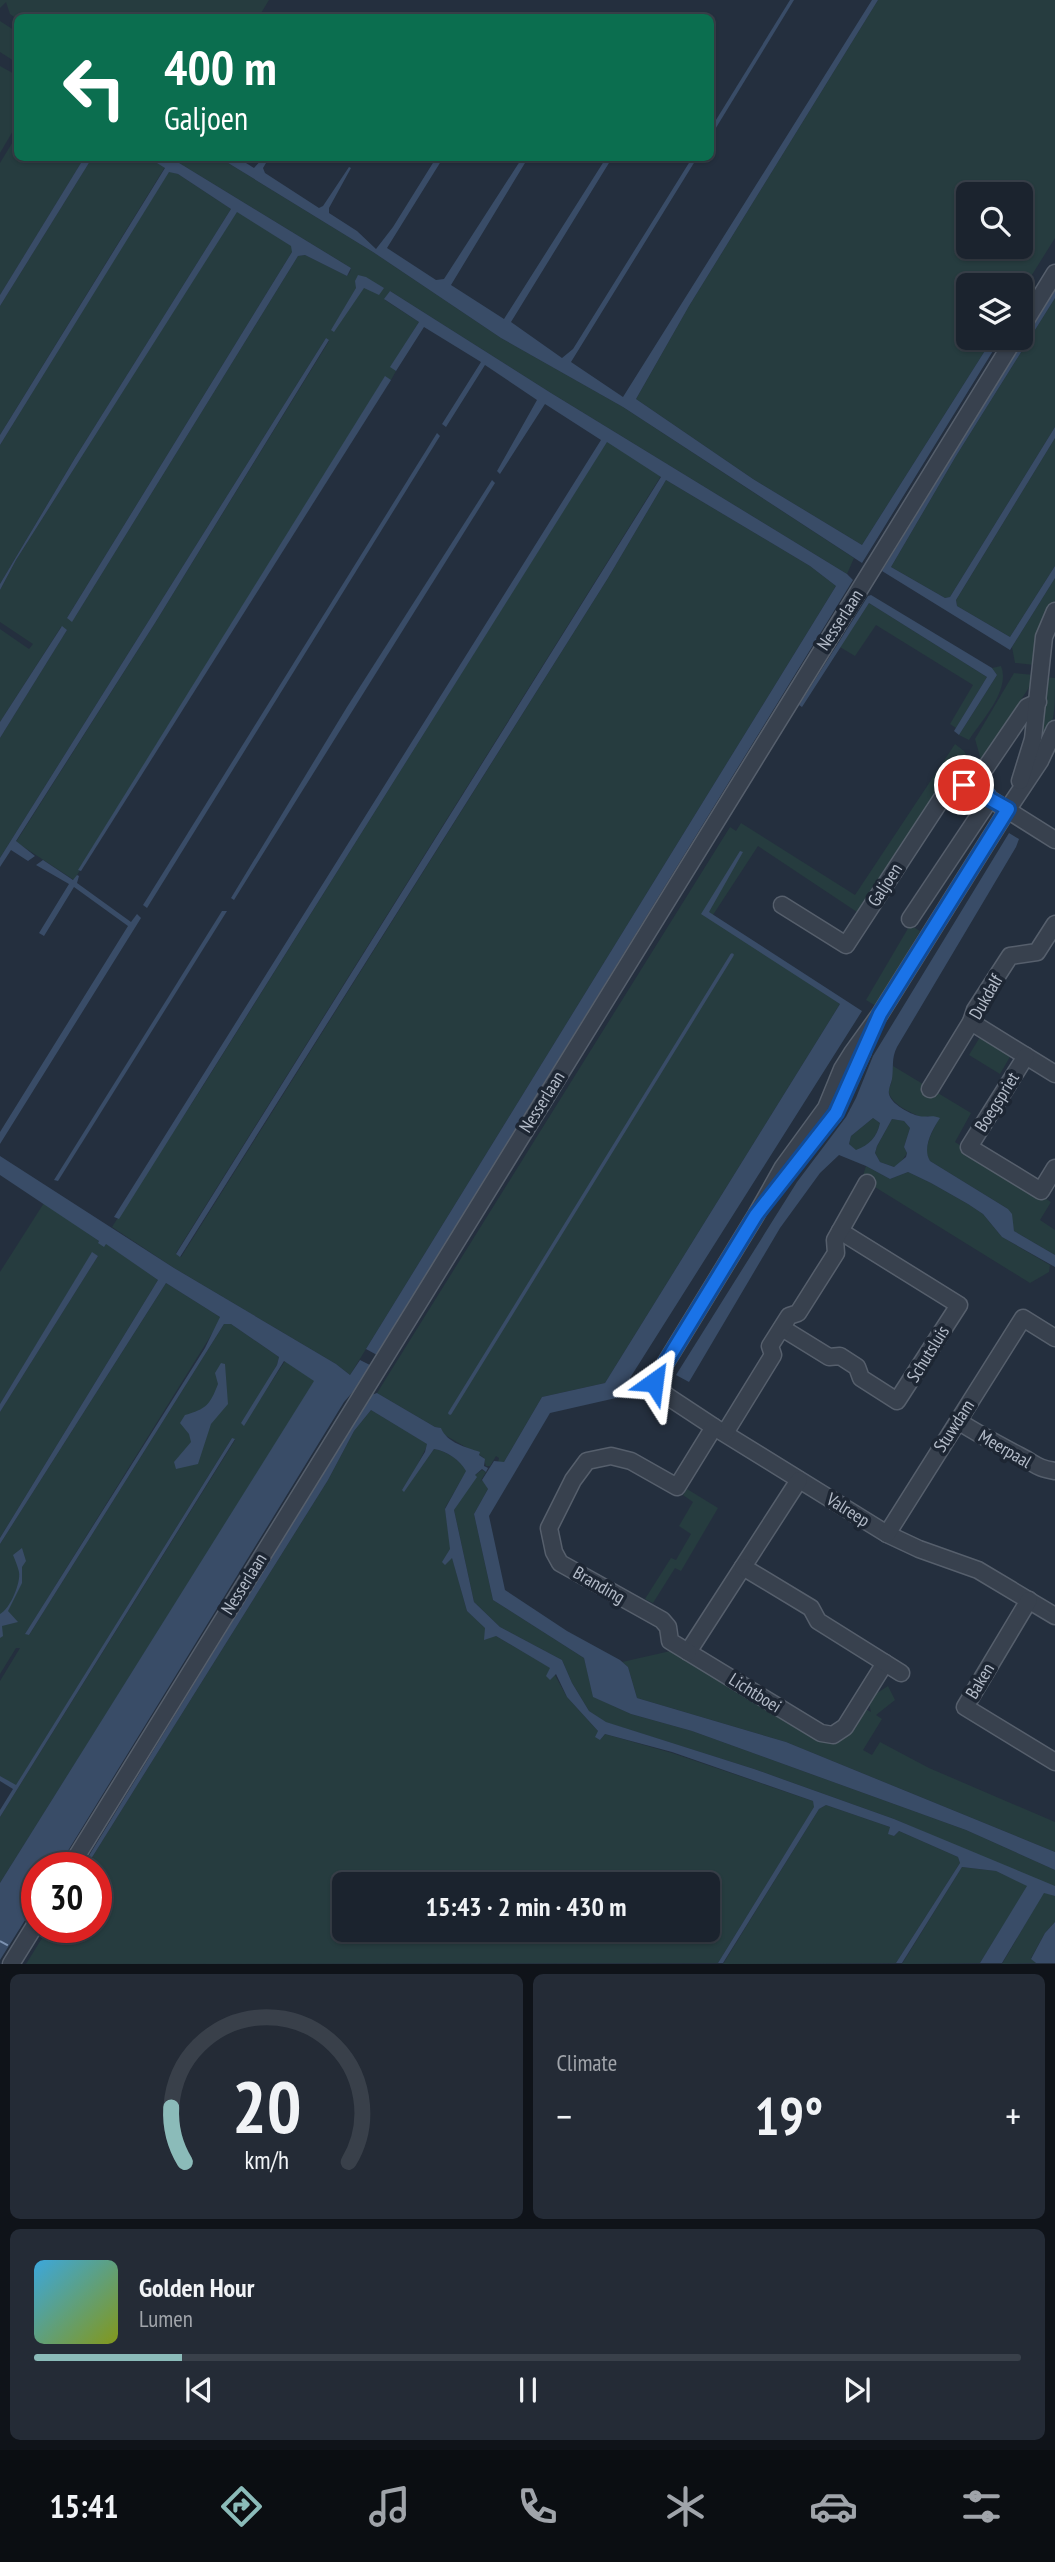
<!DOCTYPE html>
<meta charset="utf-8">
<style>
:root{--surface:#1b232e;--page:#242b36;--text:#f1f3f6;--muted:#a0a4aa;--line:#39404a;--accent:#8bbbb9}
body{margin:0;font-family:"PT Sans Narrow",sans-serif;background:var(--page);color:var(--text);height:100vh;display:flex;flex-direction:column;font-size:26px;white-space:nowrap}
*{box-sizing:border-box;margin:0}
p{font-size:23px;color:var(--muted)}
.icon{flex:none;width:38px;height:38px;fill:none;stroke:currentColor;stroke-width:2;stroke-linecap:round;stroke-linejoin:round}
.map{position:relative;height:1964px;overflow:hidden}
.sheet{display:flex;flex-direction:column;gap:10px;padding:10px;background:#0f1319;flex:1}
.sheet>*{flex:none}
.top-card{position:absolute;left:14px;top:14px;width:700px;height:147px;border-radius:10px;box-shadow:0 2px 5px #0004,0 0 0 2px var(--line);background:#0b6e4f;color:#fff;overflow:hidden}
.fabs{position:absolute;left:956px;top:182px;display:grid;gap:14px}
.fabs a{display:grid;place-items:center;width:77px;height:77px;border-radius:10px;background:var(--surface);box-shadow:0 2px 5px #0004,0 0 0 2px var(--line);font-size:35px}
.speed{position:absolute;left:21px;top:1852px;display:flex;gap:14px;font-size:35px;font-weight:700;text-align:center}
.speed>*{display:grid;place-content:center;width:91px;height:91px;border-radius:50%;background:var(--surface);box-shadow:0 2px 5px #0004,0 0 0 2px var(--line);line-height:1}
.speed .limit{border:10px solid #d22;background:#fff;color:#111}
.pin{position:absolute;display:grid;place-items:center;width:60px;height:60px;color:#fff;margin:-30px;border:4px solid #fff;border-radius:50%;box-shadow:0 2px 7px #0007}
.me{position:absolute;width:77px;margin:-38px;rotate:31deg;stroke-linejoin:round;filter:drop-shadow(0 0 5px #0008)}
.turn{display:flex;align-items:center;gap:24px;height:147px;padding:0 35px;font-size:32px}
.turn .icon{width:91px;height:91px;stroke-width:2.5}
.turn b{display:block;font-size:49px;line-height:60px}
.big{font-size:52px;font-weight:600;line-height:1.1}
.sheet .tile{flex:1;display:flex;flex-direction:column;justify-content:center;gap:10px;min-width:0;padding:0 24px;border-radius:10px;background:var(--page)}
.sheet .dial{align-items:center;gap:0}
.dial svg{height:182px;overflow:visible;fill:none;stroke:var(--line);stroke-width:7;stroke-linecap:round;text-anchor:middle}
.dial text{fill:var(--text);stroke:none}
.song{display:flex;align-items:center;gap:21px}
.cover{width:84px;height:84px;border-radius:10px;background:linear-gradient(135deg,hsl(200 70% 55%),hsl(70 70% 35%))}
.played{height:7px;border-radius:4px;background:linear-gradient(90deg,var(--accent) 15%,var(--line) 15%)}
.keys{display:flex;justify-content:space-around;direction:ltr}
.heat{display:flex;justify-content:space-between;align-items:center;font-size:38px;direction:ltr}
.sheet .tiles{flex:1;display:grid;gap:10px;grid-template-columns:1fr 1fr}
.tile:last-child{grid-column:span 2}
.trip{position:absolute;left:332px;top:1872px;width:388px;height:70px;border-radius:10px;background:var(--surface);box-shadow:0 2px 5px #0004,0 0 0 2px var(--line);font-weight:600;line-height:70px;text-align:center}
.tabs{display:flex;height:112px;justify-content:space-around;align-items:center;background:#0b0e12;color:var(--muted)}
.tabs .icon{width:49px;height:49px}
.tabs .on{color:var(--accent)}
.tabs b{font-size:32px;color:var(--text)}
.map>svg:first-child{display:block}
</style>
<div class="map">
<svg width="1055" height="1964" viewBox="0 0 1055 1964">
<rect width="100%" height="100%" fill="#242f3e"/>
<g fill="#263c3f" fill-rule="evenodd">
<polygon points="0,0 269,0 258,18 17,19 10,14 6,2 0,8"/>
<path d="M878,0H1055V238L1020,294V285H968V338H993L862,545L753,479L636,399L689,306ZM968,194H1020V247H968Z"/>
<polygon points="0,21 17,32 17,63 0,52"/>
<polygon points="0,66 18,76 17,124 0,153"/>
<polygon points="17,135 18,158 84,158 0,295 0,163"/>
<polygon points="92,158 149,158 165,167 0,435 0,306"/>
<polygon points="171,158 220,158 373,252 501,338 623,407 854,558 847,574 551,393 390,291 385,300 419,322 391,367 396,371 391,380 385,377 74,880 16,842 155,623 329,341 326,338 0,858 0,738 67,630 61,627 0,722 0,629 29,649 33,644 0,622 0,590 16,560 237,211 292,246 292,252 67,618 75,617 298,256 305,255 347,276 350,272 351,268"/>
<polygon points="169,171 178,174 231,209 75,458 0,584 0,445"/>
<polygon points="1055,298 1055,427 950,597 945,598 891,567 956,456"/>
<polygon points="1055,438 1055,566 1010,637 957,606 956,600"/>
<polygon points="607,441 661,476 176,1253 181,1257 608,578 666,480 810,566 836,586 350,1375 336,1364 174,1268 112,1227 203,1086"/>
<polygon points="1055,578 1055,600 1035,665 1015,663 1012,647"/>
<polygon points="869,603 987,677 956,728 950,724 973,685 876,625 855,656 840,647"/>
<path d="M1001,666C1011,690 981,721 969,740L959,735L997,675L992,668Z"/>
<polygon points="1014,673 1034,675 1034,680 981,760 975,739"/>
<path d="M1044,677L1055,678C1055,714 1055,722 1039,755Z"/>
<polygon points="955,744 964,751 969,760 962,765 964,777 937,790 857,912 758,846 711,918 840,1004 605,1383 542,1397 504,1462 498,1463 499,1458 496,1456 490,1466 486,1466 483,1457 443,1434 441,1428 435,1427 377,1393 730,827 736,831 741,823 855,895"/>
<polygon points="910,925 920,931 876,1006 866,1000"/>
<polygon points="980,1037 1011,1055 1000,1074 969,1055"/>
<path d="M893,1066L971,1113L955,1142L1051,1202L1040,1220L1055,1230V1255L1014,1231L1008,1209L930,1161C922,1149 931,1135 937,1122L928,1116L923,1118C910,1112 891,1105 888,1090L891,1084Z"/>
<path d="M873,1118L880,1123C877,1137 869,1145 856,1151L849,1144L851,1136Z"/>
<polygon points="892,1119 904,1121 910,1128 904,1147 907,1153 899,1165 894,1167 880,1162 875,1153 877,1146"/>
<polygon points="866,1166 890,1179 908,1172 931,1183 968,1204 983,1214 1002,1237 1050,1265 1049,1272 1030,1283 862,1179"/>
<polygon points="44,1203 99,1241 98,1243 106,1243 158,1280 0,1538 0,1412 98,1256 92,1253 0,1404 0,1272"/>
<polygon points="166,1283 220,1317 218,1324 26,1633 29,1635 224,1324 231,1324 279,1357 277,1365 243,1425 285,1361 315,1381 0,1883 0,1817 235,1440 232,1438 207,1478 16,1786 0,1776 0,1681 20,1648 16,1648 0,1674 0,1544"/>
<path d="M371,1410L428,1444L404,1491L434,1449C447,1451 459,1460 467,1470L445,1508L452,1557L467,1611L496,1636L551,1668L567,1697L598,1731L600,1740L605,1734L672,1753L813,1801L815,1806L718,1963L26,1964L49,1927H96V1867H86L328,1480L354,1431ZM345,1885H709V1930H345Z"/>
<polygon points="482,1470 486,1472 480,1482 482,1480 486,1483 488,1489 474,1514 493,1600 584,1658 594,1697 631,1714 692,1731 966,1830 1055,1870 1055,1889 894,1819 754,1769 605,1722 589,1711 572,1683 562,1660 500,1627 474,1602 454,1510 475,1475"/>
<polygon points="687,1489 718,1508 681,1571 675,1568 653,1603 645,1599 671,1558 676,1560 691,1534 679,1526 693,1502 683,1495"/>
<polygon points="675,1650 825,1737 862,1707 871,1712 868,1699 888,1686 895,1700 876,1715 882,1719 863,1750 872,1755 880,1742 929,1768 1055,1822 1055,1852 786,1742 637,1698 628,1667 622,1662"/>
<polygon points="826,1805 890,1827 889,1834 894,1836 899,1831 958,1857 960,1863 896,1963 723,1964 819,1809"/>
<polygon points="962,1867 996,1871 1028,1886 980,1963 902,1964"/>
<polygon points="1044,1892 1055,1896 1055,1922 1045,1933 1031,1958 1036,1963 1002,1964"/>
</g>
<g fill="#394c67" fill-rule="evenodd">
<polygon points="790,0 794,0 711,136 711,128"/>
<polygon points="872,0 878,0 689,306 636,399 753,479 862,545 993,338 1001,338 862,563 623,407 501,338 373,252 220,158 238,158 254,168 263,158 269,158 263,168 265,173 319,208 323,206 349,167 351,168 329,208 329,213 357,231 376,249 393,227 436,158 443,158 387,248 436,280 444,279 522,158 528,158 451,285 504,319 606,158 612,158 511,322 562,358 573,349 692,158 697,158 571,362 623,397"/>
<polygon points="84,158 92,158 0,306 0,295"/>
<polygon points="149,158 171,158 351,268 347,276 305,255 298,256 72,622 67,618 292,252 291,246 237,212 16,560 0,590 0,584 75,458 231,209 178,174 169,172 0,445 0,435 165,168"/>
<polygon points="358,275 366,277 384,288 379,295 364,288 334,332 331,330 356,288 355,281"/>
<polygon points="1055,289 1055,298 956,456 891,567 945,598 950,597 1055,427 1055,438 956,600 957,606 1010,637 1055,566 1055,578 1010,650 882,571"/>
<polygon points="390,291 551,393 847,574 853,580 377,1355 366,1349 836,586 810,566 666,480 608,578 180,1257 176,1254 661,477 607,442 119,1219 114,1217 601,440 545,404 500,474 497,471 537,400 485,365 446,427 442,424 481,362 424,327 396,371 390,367 419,322 384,299"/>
<polygon points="326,338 329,340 155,623 16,841 35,856 28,861 11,850 0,867 0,858"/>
<polygon points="385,376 391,380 81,871 78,870"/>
<polygon points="437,433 440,436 147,908 143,905"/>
<polygon points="492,480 495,483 234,900 231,898 347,707"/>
<polygon points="871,595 992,668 997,675 959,735 954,731 987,677 869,603 802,707 799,705 868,596"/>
<polygon points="62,626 67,630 0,738 0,722"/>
<path d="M1009,833L1019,839L1016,847L897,1047C891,1059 894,1066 892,1079C891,1084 888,1089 889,1094C891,1104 910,1114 919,1116C927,1118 932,1114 940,1118C932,1130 922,1148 930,1161L1008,1209L1012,1214L1014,1231L1055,1255V1267L1002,1237L983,1214L968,1204L931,1183L908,1172L890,1179L866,1166L839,1155L820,1173L780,1228L689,1382L676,1375L797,1182L846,1117L856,1098L873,1056ZM873,1118L880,1123C877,1137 869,1145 856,1150L849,1144L851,1136ZM892,1119L904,1121L910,1128L904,1147L907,1153L906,1157L894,1167L880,1162L875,1153L877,1146Z"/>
<polygon points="740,851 743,852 709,912 862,1011 630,1378 630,1381 634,1379 638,1393 550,1413 489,1516 505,1590 567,1631 620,1660 628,1667 637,1698 786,1742 1055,1852 1055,1870 966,1830 692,1731 631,1714 593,1697 584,1658 493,1600 474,1514 488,1489 482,1480 494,1461 504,1462 542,1397 605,1383 840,1004 701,914"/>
<polygon points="43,860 73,880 77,875 79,876 77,883 131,922 137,914 141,918 0,1144 0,1132 128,926 74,887 44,936 39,933 69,884 36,865"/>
<polygon points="222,911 227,911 58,1181 54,1180"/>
<polygon points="0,1156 174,1268 336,1364 350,1375 360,1360 370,1365 358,1386 344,1402 58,1867 37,1867 37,1901 0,1960 0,1883 314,1381 284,1361 244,1426 241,1423 277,1365 279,1357 231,1324 224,1324 29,1635 25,1634 205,1348 220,1317 166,1283 0,1544 0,1538 158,1280 106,1244 104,1247 98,1243 99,1241 0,1175"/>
<polygon points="92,1252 98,1256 0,1412 0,1404"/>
<path d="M221,1363L225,1364L228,1404L211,1424L198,1464L176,1469L174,1462L191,1442L189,1434L180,1423L185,1415C206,1409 210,1405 218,1384L215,1373Z"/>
<path d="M377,1393L435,1427L441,1428C447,1443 466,1447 480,1452L479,1455L485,1459L484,1466L488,1468L486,1472L482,1469L475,1475L477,1477L454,1510L474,1602L500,1627L562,1660L572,1683L589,1711L606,1722L754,1769L894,1819L1055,1886V1896L1044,1893L1002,1963H980L1027,1886L996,1871L962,1867L902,1963H896L960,1863L958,1857L899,1831L894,1836L888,1834L890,1827L826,1805L819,1809L723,1963H718L814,1807L813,1801L672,1752L605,1734L600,1740L595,1737L598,1731L567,1697L556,1674L550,1680L546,1676L550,1668L496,1636L484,1640L485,1628L467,1611L452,1558L445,1565L442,1562L450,1549L445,1509L466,1471C460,1460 447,1451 434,1449L404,1492L402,1490L425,1452L427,1444L371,1410L354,1431L328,1480L86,1867H82L371,1395Z"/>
<polygon points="232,1438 235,1439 0,1817 0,1810 13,1789 0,1781 0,1776 16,1785"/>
<path d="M22,1548L26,1561L22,1567V1583L8,1611L18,1622L2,1626L3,1636L0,1638V1614C10,1609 21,1583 19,1572C18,1567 15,1560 13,1555Z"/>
<polygon points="1055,1922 1055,1963 1036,1963 1031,1959 1045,1933"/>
</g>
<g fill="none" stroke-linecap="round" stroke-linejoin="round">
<polyline stroke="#394c67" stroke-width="3.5" points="450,1413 732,955"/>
<polyline stroke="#7c92b1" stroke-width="2" stroke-dasharray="9 7" stroke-linecap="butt" points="0,1941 9,1946"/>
<g stroke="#565f6c" stroke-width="19">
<g id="minor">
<polyline points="1020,330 1055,273"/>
<polyline points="1038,702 1027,707 980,776 981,787 990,799 1055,840"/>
<polyline points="1055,729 1040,761 1008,809 880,1014 852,1053 842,1069 826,1108 783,1167 756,1215 654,1382 667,1396 714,1427 887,1534 919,1549 978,1570 1055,1616"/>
<polyline points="1020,781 1033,739 1044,637 1055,611"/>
<polyline points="782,905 846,945 946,792 964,785 981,787"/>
<polyline points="910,919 990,799"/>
<polyline points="971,1022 1055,1074"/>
<polyline points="1026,1056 969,1147 1041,1191 1055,1168"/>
<polyline points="930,1089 971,1022 975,1010 1010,956 1037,952 1055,924"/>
<polyline points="833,1116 863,1051"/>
<polyline points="782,1328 829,1357 840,1356 857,1367 861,1378 897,1401 959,1305 840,1231"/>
<path d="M958,1421C978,1434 999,1445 1020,1456C1036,1464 1036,1468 1055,1471"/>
<polyline points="725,1433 773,1355 770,1346 789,1316 798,1313 836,1253 835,1240 867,1183"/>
<polyline points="799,1480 688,1652 821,1733 833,1735 845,1727 885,1663"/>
<polyline points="887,1534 1023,1318 1055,1338"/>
<polyline points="743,1567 811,1608 818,1621 901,1673"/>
<polyline points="1029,1600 965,1707 1055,1762"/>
<polyline points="688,1652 670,1641 668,1627 662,1620 560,1563 554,1552 549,1528 573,1480 587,1461 611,1456 631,1461 677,1487 714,1427"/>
<polyline points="70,1867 1015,338"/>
<polyline points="11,1964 37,1922"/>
</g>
</g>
<use href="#minor" stroke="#38414e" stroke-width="16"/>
</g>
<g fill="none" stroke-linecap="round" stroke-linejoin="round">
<g stroke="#114b97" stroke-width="18">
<polyline id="route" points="654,1382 756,1215 836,1113 880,1014 1008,809 990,799 982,787 964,785"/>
</g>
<use href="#route" stroke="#1a73e8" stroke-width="12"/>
</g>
<g text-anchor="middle" stroke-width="7" stroke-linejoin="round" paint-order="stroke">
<g font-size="18" fill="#b4bcc9" stroke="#1d2633">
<text transform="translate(840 620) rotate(-57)" y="6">Nesserlaan</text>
<text transform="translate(885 885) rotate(-57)" y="6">Galjoen</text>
<text transform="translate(986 997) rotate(-60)" y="6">Dukdalf</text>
<text transform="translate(542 1102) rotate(-58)" y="6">Nesserlaan</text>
<text transform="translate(997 1102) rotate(-58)" y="6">Boegspriet</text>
<text transform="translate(928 1354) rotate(-58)" y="6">Schutsluis</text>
<text transform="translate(954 1426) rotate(-57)" y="6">Stuwdam</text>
<text transform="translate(1005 1449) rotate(30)" y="6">Meerpaal</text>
<text transform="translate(848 1510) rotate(32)" y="6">Valreep</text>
<text transform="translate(244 1584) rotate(-58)" y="6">Nesserlaan</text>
<text transform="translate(599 1585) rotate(30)" y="6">Branding</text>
<text transform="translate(980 1681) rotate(-59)" y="6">Baken</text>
<text transform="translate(755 1693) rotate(32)" y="6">Lichtboei</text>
</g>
</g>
</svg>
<div class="fabs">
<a><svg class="icon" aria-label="search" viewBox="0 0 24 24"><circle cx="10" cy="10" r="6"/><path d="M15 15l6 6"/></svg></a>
<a><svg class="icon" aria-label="layers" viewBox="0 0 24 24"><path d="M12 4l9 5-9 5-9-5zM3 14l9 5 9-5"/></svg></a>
</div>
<div class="speed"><div class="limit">30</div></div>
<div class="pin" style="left:964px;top:785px;background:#d93025"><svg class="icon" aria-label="arrive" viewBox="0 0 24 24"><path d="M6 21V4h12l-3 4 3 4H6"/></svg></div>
<svg class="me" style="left:654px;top:1382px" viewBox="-20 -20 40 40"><path d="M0-17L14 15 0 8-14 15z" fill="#1a73e8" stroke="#fff" stroke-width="4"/></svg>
<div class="trip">15:43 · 2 min · 430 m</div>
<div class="top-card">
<div class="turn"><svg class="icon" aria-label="left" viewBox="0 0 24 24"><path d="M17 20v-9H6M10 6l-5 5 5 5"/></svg><div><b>400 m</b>Galjoen</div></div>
</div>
</div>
<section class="sheet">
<div class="tiles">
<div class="tile dial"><svg viewBox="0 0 100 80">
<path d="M14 69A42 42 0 1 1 86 69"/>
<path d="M14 69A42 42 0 0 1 8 45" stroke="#8bbbb9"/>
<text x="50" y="56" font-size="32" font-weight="700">20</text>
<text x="50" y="72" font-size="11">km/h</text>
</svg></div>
<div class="tile"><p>Climate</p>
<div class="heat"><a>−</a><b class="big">19°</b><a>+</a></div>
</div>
<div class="tile">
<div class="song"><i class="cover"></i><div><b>Golden Hour</b><p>Lumen</p></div></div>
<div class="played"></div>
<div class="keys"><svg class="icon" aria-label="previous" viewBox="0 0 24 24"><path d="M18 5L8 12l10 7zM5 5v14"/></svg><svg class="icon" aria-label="pause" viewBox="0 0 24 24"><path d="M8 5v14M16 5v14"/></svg><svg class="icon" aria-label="next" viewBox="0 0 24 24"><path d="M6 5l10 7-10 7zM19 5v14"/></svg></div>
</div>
</div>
</section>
<nav class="tabs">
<b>15:41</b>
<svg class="icon on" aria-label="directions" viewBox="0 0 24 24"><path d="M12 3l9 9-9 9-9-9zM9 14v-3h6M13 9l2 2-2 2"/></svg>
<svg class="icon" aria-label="music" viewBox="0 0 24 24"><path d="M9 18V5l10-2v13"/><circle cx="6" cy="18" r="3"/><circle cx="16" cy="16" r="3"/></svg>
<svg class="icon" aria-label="phone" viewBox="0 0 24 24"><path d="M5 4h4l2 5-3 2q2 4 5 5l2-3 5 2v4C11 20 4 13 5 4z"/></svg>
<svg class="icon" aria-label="climate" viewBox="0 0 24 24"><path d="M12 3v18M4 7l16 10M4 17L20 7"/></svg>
<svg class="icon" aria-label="car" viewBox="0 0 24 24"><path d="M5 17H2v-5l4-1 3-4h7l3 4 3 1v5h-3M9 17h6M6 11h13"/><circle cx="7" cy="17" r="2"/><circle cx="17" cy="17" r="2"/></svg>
<svg class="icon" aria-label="filters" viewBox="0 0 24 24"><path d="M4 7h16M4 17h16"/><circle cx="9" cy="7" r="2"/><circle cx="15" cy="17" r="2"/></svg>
</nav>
